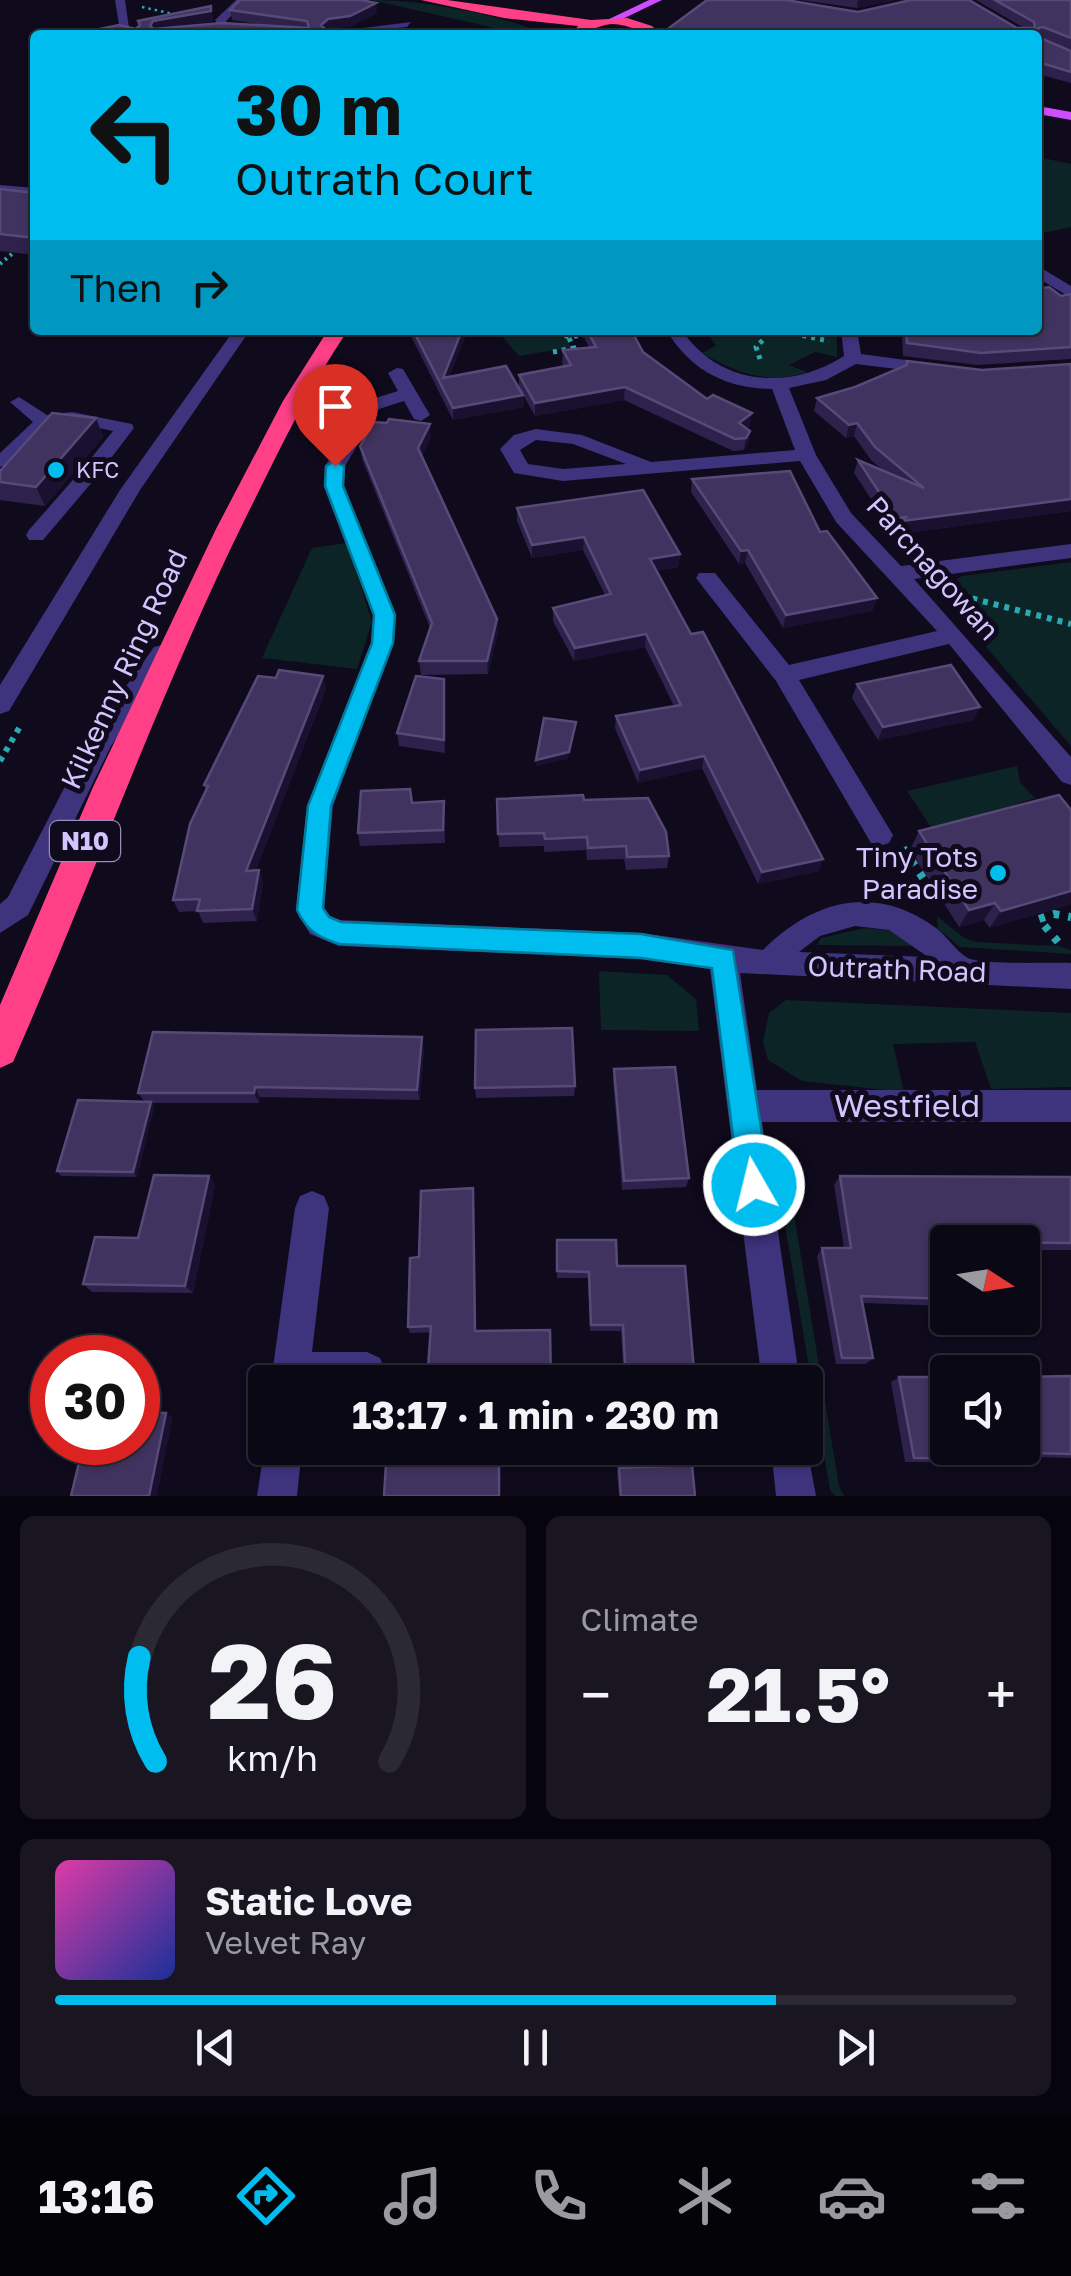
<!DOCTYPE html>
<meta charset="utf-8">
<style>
:root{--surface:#0b0815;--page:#191622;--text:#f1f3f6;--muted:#9a9aa0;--line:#2b2934;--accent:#00bdf0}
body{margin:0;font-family:"Golos Text",sans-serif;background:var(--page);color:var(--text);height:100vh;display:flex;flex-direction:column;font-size:38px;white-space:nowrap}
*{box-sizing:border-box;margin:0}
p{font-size:32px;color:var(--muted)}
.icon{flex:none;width:55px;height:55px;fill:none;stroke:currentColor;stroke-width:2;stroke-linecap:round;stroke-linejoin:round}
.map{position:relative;height:1496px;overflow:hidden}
.side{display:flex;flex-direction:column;gap:20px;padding:20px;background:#06040c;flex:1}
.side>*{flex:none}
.hud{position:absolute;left:30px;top:30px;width:1012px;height:305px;border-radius:10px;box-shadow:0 2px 8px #0004,0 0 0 2px var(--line);background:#00bdf0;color:#111;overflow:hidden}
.needle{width:65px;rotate:102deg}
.tools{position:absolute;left:930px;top:1225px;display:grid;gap:20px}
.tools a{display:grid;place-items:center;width:110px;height:110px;border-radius:10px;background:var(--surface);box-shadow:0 2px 8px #0004,0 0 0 2px var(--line);font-size:50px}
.speed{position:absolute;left:30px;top:1335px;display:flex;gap:20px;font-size:50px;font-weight:700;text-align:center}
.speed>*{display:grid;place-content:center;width:130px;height:130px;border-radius:50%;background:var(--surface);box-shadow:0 2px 8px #0004,0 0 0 2px var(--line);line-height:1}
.speed .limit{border:15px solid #d22;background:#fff;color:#111}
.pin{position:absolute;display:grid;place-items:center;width:85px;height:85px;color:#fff;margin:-102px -42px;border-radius:50% 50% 50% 0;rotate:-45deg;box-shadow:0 0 10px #0007}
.pin .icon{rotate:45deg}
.me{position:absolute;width:110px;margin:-55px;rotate:352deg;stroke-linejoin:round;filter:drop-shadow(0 0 8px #0008)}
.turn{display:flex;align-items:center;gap:35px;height:210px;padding:0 40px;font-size:45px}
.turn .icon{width:130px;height:130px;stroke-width:2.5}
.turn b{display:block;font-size:70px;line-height:85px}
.then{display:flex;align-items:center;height:95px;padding:0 40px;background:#0003;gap:20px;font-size:38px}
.big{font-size:75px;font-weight:700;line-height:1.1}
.side .widget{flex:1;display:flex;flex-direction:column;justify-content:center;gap:15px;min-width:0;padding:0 35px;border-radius:15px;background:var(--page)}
.side .dial{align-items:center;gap:0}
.dial svg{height:260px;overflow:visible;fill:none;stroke:var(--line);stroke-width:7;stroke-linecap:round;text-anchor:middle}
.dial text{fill:var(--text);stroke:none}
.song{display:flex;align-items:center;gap:30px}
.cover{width:120px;height:120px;border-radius:15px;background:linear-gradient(135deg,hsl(320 70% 55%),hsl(230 70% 35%))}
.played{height:10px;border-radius:5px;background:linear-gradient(90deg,var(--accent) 75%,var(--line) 75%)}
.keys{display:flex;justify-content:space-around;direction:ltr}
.heat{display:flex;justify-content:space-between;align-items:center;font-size:55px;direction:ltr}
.side .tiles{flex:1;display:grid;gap:20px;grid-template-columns:1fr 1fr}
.widget:last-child{grid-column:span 2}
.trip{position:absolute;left:248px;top:1365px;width:575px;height:100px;border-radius:10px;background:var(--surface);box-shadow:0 2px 8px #0004,0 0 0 2px var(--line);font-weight:700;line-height:100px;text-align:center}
.menu{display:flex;height:160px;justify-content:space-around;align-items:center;background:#040308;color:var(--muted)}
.menu .icon{width:70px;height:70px}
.menu .on{color:var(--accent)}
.menu b{font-size:45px;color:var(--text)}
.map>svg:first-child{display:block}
</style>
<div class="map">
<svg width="1071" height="1496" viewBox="0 0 1071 1496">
<rect width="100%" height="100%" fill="#0f0a1c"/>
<g fill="#0d2426">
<path d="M371,0C422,0 500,14 547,35H526Z"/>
<polygon points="1038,157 1071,164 1071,227 1038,234"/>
<polygon points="496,330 543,330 566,338 571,347 519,356"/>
<path d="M705,330H837V357L815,352L789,365L807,372C770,386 734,372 702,353L716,346Z"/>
<polygon points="347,543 372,622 357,669 262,658 312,548"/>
<polygon points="1071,562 1071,746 944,598 947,585 962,576"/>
<polygon points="1017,766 1020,782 1035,798 1014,805 1025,819 941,842 907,791"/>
<polygon points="937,916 964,938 976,942 1059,946 1071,950 1071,954 960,947 938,929"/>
<polygon points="865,928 895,931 916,946 817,945 821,938"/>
<polygon points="599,971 667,975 696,999 699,1031 601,1030"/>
<polygon points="786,1000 1071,1013 1071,1087 991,1089 975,1042 893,1044 904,1092 802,1081 768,1060 763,1042 769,1013"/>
<polygon points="782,1142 839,1486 844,1496 835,1496 830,1490 773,1155"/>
</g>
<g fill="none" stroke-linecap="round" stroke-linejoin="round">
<polyline stroke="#27aab1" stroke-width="2.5" stroke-dasharray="2.5 4" stroke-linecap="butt" points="142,7 178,15"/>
<g stroke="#27aab1" stroke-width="4" stroke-dasharray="2.5 4" stroke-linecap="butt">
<polyline points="0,264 13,253"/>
<polyline points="29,277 35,272"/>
</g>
<g stroke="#27aab1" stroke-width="5" stroke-dasharray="4 5" stroke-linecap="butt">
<polyline points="548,330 569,337 589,334"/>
<polyline points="565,330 578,356"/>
<polyline points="776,330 829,341"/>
<polyline points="553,352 574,348"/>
<polyline points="760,359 756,347 765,338 766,330"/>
</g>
<g stroke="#27aab1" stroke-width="6" stroke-dasharray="5 6" stroke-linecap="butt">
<polyline points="951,593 1071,624"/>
<polyline points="0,761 22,723"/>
</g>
<g stroke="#27aab1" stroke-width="8" stroke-dasharray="6 9" stroke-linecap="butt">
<polyline points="903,848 929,887"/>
<polyline points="1058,942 1039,919 1054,914 1071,917"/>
</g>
<g fill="#3e337d" fill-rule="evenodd">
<polygon points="115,0 125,0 129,28 139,35 120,31"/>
<polygon points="236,0 247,0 226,21 227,23 308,35 220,28 215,20"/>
<polygon points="411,22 407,27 326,35 331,32"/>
<polygon points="0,185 35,188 35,196 0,193"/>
<polygon points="1038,266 1071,286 1071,298 1038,278"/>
<polygon points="234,330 250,330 140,490 9,711 0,714 0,685 120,490"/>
<path d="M666,330H682C719,386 790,391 844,356L841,330H857L861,354L943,365L946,369L937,374L856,364L826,380L789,388L816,455L851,513L901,566L1071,544V558L914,579L1071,757V785L1062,782L949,644L799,680L893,835L889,843L880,846L871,843L776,681L696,578L699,573H715L789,665L937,631L836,522L800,461L563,481L514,473L500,449L514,435L536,429L582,435L651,462L795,450L772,389C724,388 691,370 666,330ZM536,440L573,444L626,464L563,469L528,464L520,450Z"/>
<path d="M397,368L403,369L430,415L421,421L414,419L404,401L379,409L345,466L344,486L396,615L393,643L333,806L324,908L330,916L340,920L641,933L763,950C812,900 876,883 936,928C947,936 959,955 970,959C993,965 1045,962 1071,963V989L740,973L757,1090H1071V1122H762L800,1382H762L710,969L641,959L339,946L310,934L296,910L307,806L371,643L374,615L324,486L325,466L366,401L398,391L388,373ZM855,926L889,930L928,957L799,952L820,936Z"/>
<path d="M19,397L47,415L72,412L132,424L134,428L105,466H91L88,462L113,431C20,409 57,451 0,467V453L33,422L10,402Z"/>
<polygon points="86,471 93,473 93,481 43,540 29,540 26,535 29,530 79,473"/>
<polygon points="162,645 174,653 111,746 28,915 0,933 0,904 8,897 92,734 154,647"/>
<polygon points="312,1191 324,1196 329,1208 312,1352 367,1352 380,1358 386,1371 381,1382 271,1382 295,1208 300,1196"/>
<polygon points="805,1437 816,1496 776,1496 771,1448 805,1448"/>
<polygon points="265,1445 302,1448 297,1496 257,1496"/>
</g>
<g fill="#d04cff" fill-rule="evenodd">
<polygon points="649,0 662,0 614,23 605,21"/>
<polygon points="1038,106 1071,112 1071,120 1038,114"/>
</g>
<g fill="#ff4086" fill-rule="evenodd">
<path d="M421,0H447L591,20L627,18L652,26L661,35C643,35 630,24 612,24C596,25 586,35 571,35L578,26L504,18Z"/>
<path d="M328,330H348C308,389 278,453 246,517C158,696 93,880 13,1062L0,1068V1005L93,787L216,529L283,401Z"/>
</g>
</g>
<g fill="#2e214c">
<polygon points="800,0 895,0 857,8"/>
<polygon points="976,0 1071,0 1071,50 1038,37 1071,51 1071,83 1038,74 1038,35 668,35 669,28 858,12 1024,28"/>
<polygon points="211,6 213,21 184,26 271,26 232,20 230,10 377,13 351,26 329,29 325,32 326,35 85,35 136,29 139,26 138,21"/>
<polygon points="0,189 35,193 35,255 0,251"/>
<polygon points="1071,294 1071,359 977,365 903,356 902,333 899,330 1038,330 1061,296"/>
<polygon points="411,330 468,330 449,377 519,387 519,375 564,367 562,363 563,350 589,347 580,330 631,330 643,352 707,399 750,426 747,428 750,431 748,444 744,450 733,451 624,400 535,416 523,395 524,407 453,420 411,336"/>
<polygon points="907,361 982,370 1071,364 1071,511 899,534 900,530 892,531 854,473 858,460 885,472 871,460 854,436 846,438 814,411 817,398 855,387 906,365"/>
<polygon points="96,418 103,437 45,506 0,500 0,471"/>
<polygon points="431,437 422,456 498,632 488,674 421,675 419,661 430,628 362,459 360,446"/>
<polygon points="692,479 820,532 877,598 872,611 783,628 745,563 739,564 691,492"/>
<polygon points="517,508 680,554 678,567 656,571 819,871 758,884 702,768 638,783 615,728 616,716 674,706 645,647 574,661 553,621 553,608 605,595 583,550 532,558 517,521"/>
<polygon points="857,684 974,720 878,740 852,698"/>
<polygon points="326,689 256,870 259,870 263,883 257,921 203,923 198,911 179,912 173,900 206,790 204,785"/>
<polygon points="445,693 445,753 399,746 397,733"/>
<polygon points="497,799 584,800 669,856 667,868 626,870 624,859 587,860 586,850 544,852 544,846 499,847"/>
<polygon points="444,801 445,843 360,846 358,833 412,803"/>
<polygon points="1071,810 990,928 984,920 959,927 910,850 919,831"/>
<polygon points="424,1048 420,1100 260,1097 259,1103 152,1103 154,1107 137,1177 61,1176 57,1171 144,1101 138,1093"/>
<polygon points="614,1069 689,1178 686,1187 622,1190 613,1079"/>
<polygon points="575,1086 574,1096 476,1098 475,1088"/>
<polygon points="209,1176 215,1185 193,1293 92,1292 83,1284"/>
<polygon points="840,1176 1071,1177 1071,1250 1022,1250 1022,1242 948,1242 948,1306 863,1303 873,1358 866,1364 836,1364 817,1256 822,1248 844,1248 834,1185"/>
<polygon points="473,1188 476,1331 410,1333 408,1327 419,1257"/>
<polygon points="557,1240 617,1266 695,1382 624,1382 621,1331 590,1331 588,1278 557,1278"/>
<polygon points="140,1356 147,1361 138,1406 138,1358 52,1358 52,1411 42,1411 33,1407 45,1357"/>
<polygon points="1071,1376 1071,1458 1036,1457 1036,1459 1025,1463 905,1462 891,1382 899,1377"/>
<polygon points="619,1468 695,1496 619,1496 617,1471"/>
</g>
<g fill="#1a1130">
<polygon points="858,0 895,0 857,8"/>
<polygon points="376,3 377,13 351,26 329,29 325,32 326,35 312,35 328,19"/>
<polygon points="211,6 213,21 155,31 150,26 153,21"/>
<polygon points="462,330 468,330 444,390 443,378"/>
<polygon points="625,387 624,400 535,416 535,403"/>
<polygon points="523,395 524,407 453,420 453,408"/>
<polygon points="752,413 750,426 737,436 739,423"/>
<polygon points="96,418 103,437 45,506 36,487"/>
<polygon points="857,423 854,436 846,438 849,425"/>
<polygon points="430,424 431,437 420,461 418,448"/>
<polygon points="750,431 748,444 744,450 746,438"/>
<polygon points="1071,499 1071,511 899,534 900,530 892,531 896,518"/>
<polygon points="584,537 583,550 532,558 532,545"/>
<polygon points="748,550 745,563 739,564 741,551"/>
<polygon points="680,554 678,567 649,572 650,559"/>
<polygon points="877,598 872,611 783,628 786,615"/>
<polygon points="497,619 498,632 488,674 487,661"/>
<polygon points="646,634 645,647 574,661 575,648"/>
<polygon points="323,676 326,689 251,883 246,871"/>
<polygon points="444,679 445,693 445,753 444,740"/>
<polygon points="980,707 974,720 878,740 883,727"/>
<polygon points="576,722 568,759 536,766 536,760"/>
<polygon points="704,756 702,768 638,783 640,770"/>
<polygon points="823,859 819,871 758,884 762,872"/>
<polygon points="259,870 263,883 257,921 252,909"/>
<polygon points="1071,891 1071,905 990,928 1001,911"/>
<polygon points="995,903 984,920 959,927 969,910"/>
<polygon points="422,1037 424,1048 420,1100 417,1090"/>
<polygon points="255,1087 260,1097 259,1103 254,1093"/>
<polygon points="151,1102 154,1107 137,1177 133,1172"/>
<polygon points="209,1176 215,1185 193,1293 185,1286"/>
<polygon points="473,1188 474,1195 476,1336 475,1331"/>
<polygon points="140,1356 147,1361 138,1406 138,1365"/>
<polygon points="166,1413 173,1417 157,1496 149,1496"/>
</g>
<g fill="#40335f" stroke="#574a78" stroke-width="2.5">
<polygon points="240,0 361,0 376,3 350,16 328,19 321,25 325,29 312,35 281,35 278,31 272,35 85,35 85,32 119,25 136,29 140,25 138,21 211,6 211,11 153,21 150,26 154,29 222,23 309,28 307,21 230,10"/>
<polygon points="707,0 786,0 858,12 911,0 969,0 1017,28 1035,28 1034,22 995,0 1071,0 1071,38 1043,27 1038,28 1038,35 670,35 669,28"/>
<polygon points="1038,37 1071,51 1071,72 1038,62"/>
<polygon points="0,189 35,193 35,238 0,234"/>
<polygon points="1049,287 1061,296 1071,294 1071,347 981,353 907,343 906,330 1038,330 1038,289"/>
<polygon points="413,330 462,330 443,378 506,366 523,395 453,408"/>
<polygon points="587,330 631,330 643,352 707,399 713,395 752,413 739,423 750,431 746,438 735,439 625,387 535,403 519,375 571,365 563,350 596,347"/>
<polygon points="907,361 982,370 1071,364 1071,499 903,521 906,517 896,518 858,460 924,488 875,447 857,423 849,425 817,398 855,387 907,365"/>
<polygon points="52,413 96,418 36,487 0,482 0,471"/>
<polygon points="389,419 430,424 418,448 497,619 487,661 419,661 432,623 360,446 374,422 387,423"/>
<polygon points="790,471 820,532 827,531 877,598 786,615 748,550 741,551 692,479"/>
<polygon points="643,490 680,554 650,559 691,634 703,632 823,859 762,872 704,756 640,770 616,716 681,705 646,634 575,648 553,608 611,594 584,537 532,545 517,508"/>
<polygon points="951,665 980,707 883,727 857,684"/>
<polygon points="279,670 323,676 246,871 259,870 252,909 197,911 200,899 173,900 190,824 208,786 204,785 258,676 276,678"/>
<polygon points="416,676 444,679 444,740 397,733"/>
<polygon points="544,718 576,722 569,752 536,760"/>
<polygon points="410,789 412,803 444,801 443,830 358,833 361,791"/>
<polygon points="583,795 584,800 648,798 666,832 669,856 627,857 626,846 588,848 587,837 545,839 544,833 498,834 497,799"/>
<polygon points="1059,795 1071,810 1071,891 1001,911 995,903 969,910 919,831"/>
<polygon points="572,1028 575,1086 475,1088 476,1030"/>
<polygon points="153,1032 422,1037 417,1090 255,1087 254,1093 138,1093"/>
<polygon points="675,1067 689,1178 624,1181 614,1069"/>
<polygon points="78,1100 151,1102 133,1172 57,1171"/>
<polygon points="154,1175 209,1176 185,1286 83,1284 95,1237 138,1238"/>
<polygon points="840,1176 1071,1177 1071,1243 948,1242 948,1299 861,1296 873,1358 842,1358 822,1248 851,1248"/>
<polygon points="473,1188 475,1331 550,1330 551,1382 427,1382 431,1326 408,1327 410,1258 419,1257 421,1191"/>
<polygon points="557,1240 616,1240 617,1266 685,1266 695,1382 626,1382 623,1325 591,1325 589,1272 557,1271"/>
<polygon points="140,1356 138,1365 138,1358 52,1358 52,1407 33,1407 45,1357"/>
<polygon points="1071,1376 1071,1454 1034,1453 1036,1459 914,1458 899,1377 948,1377 948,1448 1022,1448 1022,1377"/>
<polygon points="138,1412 166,1413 149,1496 71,1496 84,1442 138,1442"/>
<polygon points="387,1448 499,1448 499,1496 384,1496"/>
<polygon points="692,1465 695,1496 621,1496 619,1468"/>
</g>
<path fill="#00bdf0" stroke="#007b9c" stroke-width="2.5" d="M335,461L344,466L343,486L395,615L393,643L331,806L323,908L329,917L341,922L641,934L733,950L770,1185L765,1196L754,1200L743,1196L739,1185L712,968L641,958L339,944C318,937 307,931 297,910L308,806L372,643L374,615L325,486L326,466Z"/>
<g fill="#00bdf0" stroke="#0f0a1c" stroke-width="4">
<circle cx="56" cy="470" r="10"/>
<circle cx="998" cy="873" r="10"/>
</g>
<g text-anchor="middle" stroke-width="10" stroke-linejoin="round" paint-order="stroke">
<g font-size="22" fill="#d2c5ff" stroke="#0f0a1c" text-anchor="start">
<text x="76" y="478">KFC</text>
</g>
<rect fill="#0f0a1c" stroke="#988dbb" stroke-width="2.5" x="50" y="821" width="70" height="40" rx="8"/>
<g font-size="25" font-weight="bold" fill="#d2c5ff">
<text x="85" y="850">N10</text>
</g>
<g font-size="28" fill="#d2c5ff" stroke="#0f0a1c">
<text transform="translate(933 568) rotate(48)" y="10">Parcnagowan</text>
<text transform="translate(124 669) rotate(-65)" y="10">Kilkenny Ring Road</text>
<text transform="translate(897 969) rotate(2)" y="10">Outrath Road</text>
</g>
<g font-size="28" fill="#d2c5ff" stroke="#0f0a1c" text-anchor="end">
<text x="978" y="867">Tiny Tots<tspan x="978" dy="32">Paradise</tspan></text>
</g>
<g font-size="32" fill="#d2c5ff" stroke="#0f0a1c">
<text x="907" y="1117">Westfield</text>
</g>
</g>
</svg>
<div class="tools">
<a><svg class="needle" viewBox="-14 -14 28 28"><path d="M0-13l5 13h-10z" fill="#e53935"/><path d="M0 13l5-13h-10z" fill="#9a9aa0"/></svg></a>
<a><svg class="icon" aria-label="sound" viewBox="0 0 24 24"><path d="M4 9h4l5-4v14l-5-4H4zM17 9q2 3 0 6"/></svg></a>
</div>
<div class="speed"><div class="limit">30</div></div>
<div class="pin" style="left:335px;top:466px;background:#d93025"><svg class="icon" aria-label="arrive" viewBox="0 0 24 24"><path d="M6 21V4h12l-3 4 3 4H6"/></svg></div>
<svg class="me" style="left:754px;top:1185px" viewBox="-20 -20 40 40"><circle r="17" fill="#00bdf0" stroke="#fff" stroke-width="3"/><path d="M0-11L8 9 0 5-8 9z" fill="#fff"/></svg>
<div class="trip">13:17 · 1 min · 230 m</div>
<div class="hud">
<div class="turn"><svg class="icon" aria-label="left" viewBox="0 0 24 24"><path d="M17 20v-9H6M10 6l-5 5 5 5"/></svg><div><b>30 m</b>Outrath Court</div></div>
<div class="then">Then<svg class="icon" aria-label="right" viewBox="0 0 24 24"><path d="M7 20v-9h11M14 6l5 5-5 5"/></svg></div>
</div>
</div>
<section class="side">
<div class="tiles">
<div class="widget dial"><svg viewBox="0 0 100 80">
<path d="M14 69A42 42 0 1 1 86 69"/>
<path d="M14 69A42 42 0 0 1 9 37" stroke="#00bdf0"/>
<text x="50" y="56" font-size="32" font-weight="700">26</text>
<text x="50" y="72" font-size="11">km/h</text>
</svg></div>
<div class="widget"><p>Climate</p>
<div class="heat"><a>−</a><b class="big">21.5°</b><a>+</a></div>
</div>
<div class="widget">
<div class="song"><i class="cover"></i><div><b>Static Love</b><p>Velvet Ray</p></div></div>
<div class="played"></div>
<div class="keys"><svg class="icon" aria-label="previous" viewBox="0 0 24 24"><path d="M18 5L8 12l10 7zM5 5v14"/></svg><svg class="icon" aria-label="pause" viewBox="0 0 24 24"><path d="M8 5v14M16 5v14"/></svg><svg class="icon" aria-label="next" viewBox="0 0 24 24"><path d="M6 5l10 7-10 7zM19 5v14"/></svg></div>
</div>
</div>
</section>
<nav class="menu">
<b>13:16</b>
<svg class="icon on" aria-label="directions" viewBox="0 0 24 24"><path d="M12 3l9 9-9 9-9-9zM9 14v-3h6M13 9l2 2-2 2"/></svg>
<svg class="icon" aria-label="music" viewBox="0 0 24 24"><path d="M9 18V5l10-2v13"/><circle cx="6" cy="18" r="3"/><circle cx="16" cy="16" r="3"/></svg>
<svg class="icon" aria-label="phone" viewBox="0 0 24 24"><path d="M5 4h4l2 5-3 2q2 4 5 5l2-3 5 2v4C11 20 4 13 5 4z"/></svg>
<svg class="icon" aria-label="climate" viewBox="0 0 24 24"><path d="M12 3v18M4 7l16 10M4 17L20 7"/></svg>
<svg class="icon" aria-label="car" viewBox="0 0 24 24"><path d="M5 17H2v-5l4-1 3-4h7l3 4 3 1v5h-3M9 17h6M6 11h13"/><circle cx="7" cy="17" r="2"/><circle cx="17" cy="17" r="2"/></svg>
<svg class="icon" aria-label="filters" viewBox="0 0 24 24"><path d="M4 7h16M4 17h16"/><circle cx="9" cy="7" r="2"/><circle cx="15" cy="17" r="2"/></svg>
</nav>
